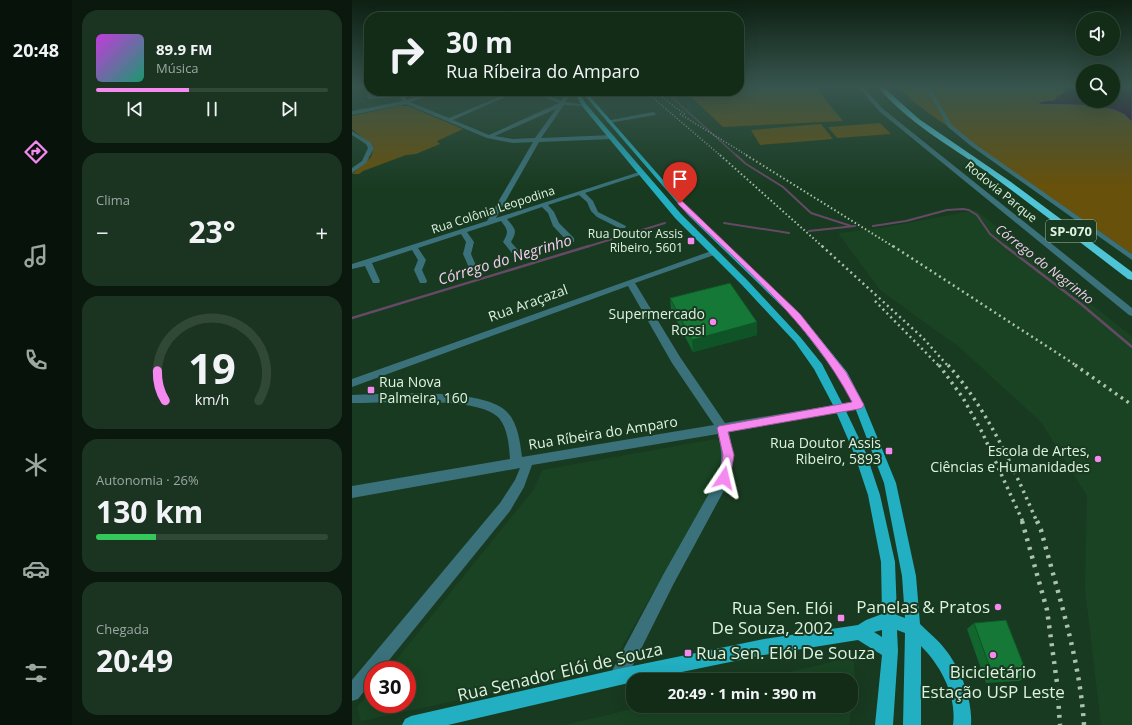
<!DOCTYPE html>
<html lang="pt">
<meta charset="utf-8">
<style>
:root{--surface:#122c18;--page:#1b3421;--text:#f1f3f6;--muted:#9ca7a2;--line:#314837;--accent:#f589ef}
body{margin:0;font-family:"Open Sans",sans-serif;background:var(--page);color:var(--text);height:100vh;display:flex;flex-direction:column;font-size:15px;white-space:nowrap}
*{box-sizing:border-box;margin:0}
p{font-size:13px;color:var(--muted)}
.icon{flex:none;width:22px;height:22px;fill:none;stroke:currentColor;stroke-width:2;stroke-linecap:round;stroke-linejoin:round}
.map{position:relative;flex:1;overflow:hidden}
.side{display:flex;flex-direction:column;gap:10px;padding:10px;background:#0a180d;width:280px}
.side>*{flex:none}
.banner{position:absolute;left:12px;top:12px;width:380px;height:84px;border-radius:16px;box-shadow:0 4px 16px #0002,0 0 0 1px var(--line);background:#122c18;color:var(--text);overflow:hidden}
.fabs{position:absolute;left:724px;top:12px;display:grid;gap:8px}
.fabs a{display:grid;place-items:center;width:44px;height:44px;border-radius:50%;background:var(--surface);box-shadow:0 4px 16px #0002,0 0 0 1px var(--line);font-size:20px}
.speed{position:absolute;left:12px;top:661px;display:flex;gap:8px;font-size:20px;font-weight:700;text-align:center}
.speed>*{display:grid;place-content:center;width:52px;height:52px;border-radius:50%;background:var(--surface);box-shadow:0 4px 16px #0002,0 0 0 1px var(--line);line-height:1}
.speed .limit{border:6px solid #d22;background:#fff;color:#111}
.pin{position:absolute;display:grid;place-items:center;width:34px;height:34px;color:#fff;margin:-41px -17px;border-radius:50% 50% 50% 0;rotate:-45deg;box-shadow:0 0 4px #0007}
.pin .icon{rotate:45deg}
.me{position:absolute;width:44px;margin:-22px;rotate:10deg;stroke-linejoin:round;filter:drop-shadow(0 0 3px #0008)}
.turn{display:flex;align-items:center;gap:14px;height:84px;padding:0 16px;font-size:18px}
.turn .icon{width:52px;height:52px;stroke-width:2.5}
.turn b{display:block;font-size:28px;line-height:34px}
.big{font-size:30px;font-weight:700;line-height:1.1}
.side .card{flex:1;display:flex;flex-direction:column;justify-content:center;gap:6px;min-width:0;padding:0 14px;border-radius:16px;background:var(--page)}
.side .dial{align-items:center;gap:0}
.dial svg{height:104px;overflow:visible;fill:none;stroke:var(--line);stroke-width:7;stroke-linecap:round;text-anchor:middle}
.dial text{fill:var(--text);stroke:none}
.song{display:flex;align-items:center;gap:12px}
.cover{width:48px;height:48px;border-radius:6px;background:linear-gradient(135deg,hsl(290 70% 55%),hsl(160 70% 35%))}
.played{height:4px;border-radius:2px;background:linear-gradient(90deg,var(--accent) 40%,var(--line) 40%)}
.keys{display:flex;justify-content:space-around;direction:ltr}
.heat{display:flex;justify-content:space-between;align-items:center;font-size:22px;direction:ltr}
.charge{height:6px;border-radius:3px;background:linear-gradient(90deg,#34c759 26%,var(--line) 0)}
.trip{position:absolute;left:274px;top:673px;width:232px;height:40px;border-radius:16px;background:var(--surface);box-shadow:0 4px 16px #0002,0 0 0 1px var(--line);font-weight:700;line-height:40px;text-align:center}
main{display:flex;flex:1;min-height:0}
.menu{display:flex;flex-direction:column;width:72px;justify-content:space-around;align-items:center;background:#07120a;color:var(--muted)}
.menu .icon{width:28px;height:28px}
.menu .current{color:var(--accent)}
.menu b{font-size:18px;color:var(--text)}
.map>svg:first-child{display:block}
</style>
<main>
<nav class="menu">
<b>20:48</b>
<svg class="icon current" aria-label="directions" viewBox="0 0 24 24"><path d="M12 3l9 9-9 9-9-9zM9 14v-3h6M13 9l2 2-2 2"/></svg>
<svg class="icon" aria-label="music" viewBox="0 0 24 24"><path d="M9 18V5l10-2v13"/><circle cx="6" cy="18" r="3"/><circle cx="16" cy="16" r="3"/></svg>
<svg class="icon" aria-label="phone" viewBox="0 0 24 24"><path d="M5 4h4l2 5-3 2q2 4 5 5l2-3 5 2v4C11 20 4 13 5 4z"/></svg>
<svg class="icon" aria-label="climate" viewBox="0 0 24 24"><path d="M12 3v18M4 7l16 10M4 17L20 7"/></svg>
<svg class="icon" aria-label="car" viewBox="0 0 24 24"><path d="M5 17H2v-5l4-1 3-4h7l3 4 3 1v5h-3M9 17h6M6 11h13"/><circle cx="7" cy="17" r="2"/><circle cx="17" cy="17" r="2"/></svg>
<svg class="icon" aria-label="filters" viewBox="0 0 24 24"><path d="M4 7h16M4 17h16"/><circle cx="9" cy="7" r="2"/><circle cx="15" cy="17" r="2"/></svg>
</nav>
<section class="side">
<div class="card">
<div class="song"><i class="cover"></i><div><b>89.9 FM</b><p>Música</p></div></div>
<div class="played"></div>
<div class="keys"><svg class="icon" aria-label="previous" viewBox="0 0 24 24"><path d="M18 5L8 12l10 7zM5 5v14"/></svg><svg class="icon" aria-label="pause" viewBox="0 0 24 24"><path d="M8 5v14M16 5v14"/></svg><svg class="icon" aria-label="next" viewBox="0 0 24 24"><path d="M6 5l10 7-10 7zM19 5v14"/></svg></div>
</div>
<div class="card"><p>Clima</p>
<div class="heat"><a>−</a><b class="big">23°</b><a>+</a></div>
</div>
<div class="card dial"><svg viewBox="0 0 100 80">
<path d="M14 69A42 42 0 1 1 86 69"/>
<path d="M14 69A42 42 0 0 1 8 46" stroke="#f589ef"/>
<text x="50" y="56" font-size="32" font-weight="700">19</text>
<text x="50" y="72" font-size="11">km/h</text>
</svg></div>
<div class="card"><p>Autonomia · 26%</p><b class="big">130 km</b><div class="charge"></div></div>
<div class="card"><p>Chegada</p><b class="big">20:49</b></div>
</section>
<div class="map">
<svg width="780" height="725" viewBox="0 0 780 725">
<rect width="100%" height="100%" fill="#183a20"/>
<g fill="#194323">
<polygon points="624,210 780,337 780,725 749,725 733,589 735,496 689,422 607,347 528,290 486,233 529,228"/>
<polygon points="363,439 369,442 370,454 365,480 258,668 9,721 5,707 21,688 21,704 55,704 55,670 36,670 182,489 190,470"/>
<polygon points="501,657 504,685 497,725 212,725 293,706 499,706 499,680 402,680"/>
</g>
<g fill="#68510a">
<polygon points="387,86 464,86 480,108 491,121 371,127 333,91 387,91"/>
<polygon points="543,86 731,86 731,101 761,101 761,86 780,86 780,254 575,112"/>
<polygon points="47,106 56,106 111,129 85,141 88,144 64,154 54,155 11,171 7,174 0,174 19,157 22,147 0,129 0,116"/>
<polygon points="528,123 539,134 485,138 476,127"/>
<polygon points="469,124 481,139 408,145 399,130"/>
</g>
<path fill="#320031" stroke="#664966" d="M710,86H731V101H761V86H780V122C777,120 774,115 771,114C750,102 708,106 684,104L691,101L702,100L706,95L711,93L713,89Z"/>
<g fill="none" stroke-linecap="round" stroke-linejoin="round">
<polyline stroke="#664966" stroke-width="1.5" points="316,91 324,101 385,156"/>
<g stroke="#664966" stroke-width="2">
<polyline points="384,155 394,164 431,187 459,213 499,226"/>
<polyline points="372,223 437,233"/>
<polyline points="521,226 554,221 595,210 611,209 617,210 625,215 638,234 654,247"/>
<polyline points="457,231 503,226"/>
<polyline points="234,247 313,223"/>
</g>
<g stroke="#664966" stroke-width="2.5">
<polyline points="653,246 729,304 780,347"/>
<polyline points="0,318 237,246"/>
</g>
<g fill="#3a717a" fill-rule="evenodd">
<polygon points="505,86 510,86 531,109 780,308 780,316 777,315 527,111"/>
<polygon points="573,86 577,86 600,125 623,144 780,254 780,260 619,146 596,127"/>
<path d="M17,91H21L19,96H20L47,94V91H51L52,97L55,100L84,91H91L58,102L97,118L161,91H167L101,120L137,135L207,103L177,91H183L209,101L217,91H221L213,102L234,105L232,106L212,105L189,138L260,135L263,137L260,139L187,142L144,218L287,172H291V174L233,193L241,201L246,212L274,226L273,228H267L245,217L239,211L235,202L227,195L196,205L202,212L207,223L222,238V242H216L201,226L196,213L190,207L155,219C163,229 166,230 159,242L171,256L170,258H164L151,242C157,232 156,230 149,221L115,232L122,242L119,254L125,268L124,270H118L111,254L114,242L109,234L66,248L74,260L70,270L75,281L74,283H68L62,270L66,260L60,250L20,263L28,281L27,283H21L13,266L0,269V264L135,221L181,142L161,143L135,138L54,104L0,115V111L51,101L48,97L17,99L14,96ZM204,109L183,138L161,139L143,136Z"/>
<polygon points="301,112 304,114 303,115 257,123 254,121"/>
<polygon points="0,131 18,142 22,148 14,163 0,173 0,168 10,161 16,148 14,144 0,135"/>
<path d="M362,250L366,252L365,254L283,283L328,357L373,423L507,401L511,402L512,405L511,408L377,432C381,453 383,462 376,483L321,585L272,683L266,685L260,683L258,677L260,671L311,575L364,481C371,463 370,452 366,434L180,465L172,487L158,511L29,670H21V680L6,699L0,701V680L148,503L163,480L168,468L0,498V486L158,459C157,446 156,429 147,418C126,395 31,403 0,403V395C35,394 128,387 154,411C166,422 168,442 170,457L362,425L320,363L276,286L0,387V379Z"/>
</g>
<path fill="#22afc2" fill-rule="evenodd" d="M222,91H226L234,104L329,214L396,281L449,338L470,364L492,407L514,453L528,495L543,562L545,615L553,618L550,576L532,483L502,405L487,377L442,318L336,215L229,91H233L340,213L448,314L495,372L512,405L544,483L564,576L568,624C574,630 581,636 587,642C606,662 621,697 619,725H601C605,696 589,666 569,646V725H551L553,633L545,630L546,651L541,725H523L530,655L506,640L412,655L291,680H281V682L96,725H50L53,719L59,716L266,669L412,639L506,625L514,620L530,614L529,562L516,495L502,453L482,407L462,369L443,342L390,285L323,218L230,106ZM530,630V637L522,632Z"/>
<path fill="#4ec4d6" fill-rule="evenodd" d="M525,86H530L567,119L659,182L780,272V280L776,279C729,243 683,207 635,172C597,145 555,122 525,86Z"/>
<g stroke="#acc2af" stroke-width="1.5" stroke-dasharray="1 2" stroke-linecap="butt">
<polyline points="293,91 369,156"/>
<polyline points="303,92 334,115"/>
<polyline points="328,114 396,156"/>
</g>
<g stroke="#acc2af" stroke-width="2" stroke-dasharray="1.5 2.5" stroke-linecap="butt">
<polyline points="368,155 471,247"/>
<polyline points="394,155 542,247"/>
</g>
<g stroke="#acc2af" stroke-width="2.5" stroke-dasharray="2 3.5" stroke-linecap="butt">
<polyline points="470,246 571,338 596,366"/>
<polyline points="541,246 725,366"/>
<polyline points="523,301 587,366"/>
</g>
<g stroke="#acc2af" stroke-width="3.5" stroke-dasharray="2.5 4.5" stroke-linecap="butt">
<polyline points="587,365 611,398 630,432 671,522"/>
<path d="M596,365C636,410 661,467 685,522"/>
<polyline points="723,365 780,405"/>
</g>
<g stroke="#acc2af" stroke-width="4.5" stroke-dasharray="3 6" stroke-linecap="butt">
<polyline points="670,521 695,610 705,683 708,725"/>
<path d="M685,521L689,530C706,594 728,659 732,725"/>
</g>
</g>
<g fill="#12672e">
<polygon points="318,298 405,322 405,335 341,352 319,310"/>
<polygon points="622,623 676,676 667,681 634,683 615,629"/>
</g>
<polygon fill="#0f5426" points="405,322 405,335 341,352 340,340"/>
<g fill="#157836" stroke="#0f5426">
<polygon points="378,283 405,322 340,340 318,298"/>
<polygon points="654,620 676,676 642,679 622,623"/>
</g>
<linearGradient id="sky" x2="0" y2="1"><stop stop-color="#0d2012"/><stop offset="0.46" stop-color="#37554e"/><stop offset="1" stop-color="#37554e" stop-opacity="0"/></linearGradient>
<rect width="780" height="188" fill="url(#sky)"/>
<path fill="#f589ef" stroke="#9f599b" d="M326,201H330L448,314L494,372L512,405L510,408L507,409L376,432L382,455L378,478L376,481L372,482L368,481L367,478L371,455L365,428L367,426L500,402C459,323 389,265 326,204Z"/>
<g fill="#f589ef" stroke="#183a20" stroke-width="1.5">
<rect x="335" y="237" width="8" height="8" rx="2"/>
<circle cx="361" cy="322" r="4"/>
<rect x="15" y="386" width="8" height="8" rx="2"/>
<rect x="533" y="447" width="8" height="8" rx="2"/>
<circle cx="746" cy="459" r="4"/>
<circle cx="646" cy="607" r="4"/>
<rect x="485" y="614" width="8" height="8" rx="2"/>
<rect x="332" y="649" width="8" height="8" rx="2"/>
<circle cx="641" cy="655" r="4"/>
</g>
<g text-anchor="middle" stroke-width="4" stroke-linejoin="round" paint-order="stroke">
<g font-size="12" fill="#dff2e1" stroke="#183a20">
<text transform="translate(649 192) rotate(39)" y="4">Rodovia Parque</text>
<text transform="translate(141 210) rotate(-18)" y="4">Rua Colônia Leopodina</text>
</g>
<g font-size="12" fill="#dff2e1" stroke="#183a20" text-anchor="end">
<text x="331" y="238">Rua Doutor Assis<tspan x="331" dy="14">Ribeiro, 5601</tspan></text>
</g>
<rect fill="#183a20" stroke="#a3bba7" stroke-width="1" x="694" y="220" width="50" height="22" rx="3"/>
<g font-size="13" font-weight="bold" fill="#dff2e1">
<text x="719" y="236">SP-070</text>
</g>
<g font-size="13" font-style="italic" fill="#f7cff3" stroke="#183a20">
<text transform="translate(693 264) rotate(38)" y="5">Córrego do Negrinho</text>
</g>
<g font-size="14" fill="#dff2e1" stroke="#183a20">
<text transform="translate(176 303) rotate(-20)" y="5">Rua Araçazal</text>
<text transform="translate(251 433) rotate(-9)" y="5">Rua Ríbeira do Amparo</text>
</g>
<g font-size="14" fill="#dff2e1" stroke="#183a20" text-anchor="end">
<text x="353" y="319">Supermercado<tspan x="353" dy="16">Rossi</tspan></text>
<text x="27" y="387" text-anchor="start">Rua Nova<tspan x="27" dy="16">Palmeira, 160</tspan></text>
<text x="529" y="448">Rua Doutor Assis<tspan x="529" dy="16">Ribeiro, 5893</tspan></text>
<text x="738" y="456">Escola de Artes,<tspan x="738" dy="16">Ciências e Humanidades</tspan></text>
</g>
<g font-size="15" font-style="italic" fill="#f7cff3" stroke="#183a20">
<text transform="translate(153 260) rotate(-17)" y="5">Córrego do Negrinho</text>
</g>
<g font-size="17" fill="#dff2e1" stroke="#183a20" text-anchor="end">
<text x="638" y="613">Panelas &amp; Pratos</text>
<text x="481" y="614">Rua Sen. Elói<tspan x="481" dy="20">De Souza, 2002</tspan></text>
<text x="344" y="659" text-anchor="start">Rua Sen. Elói De Souza</text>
<text x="641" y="678" text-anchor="middle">Bicicletário<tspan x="641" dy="20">Estação USP Leste</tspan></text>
</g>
<g font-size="17" fill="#dff2e1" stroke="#183a20">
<text transform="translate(208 672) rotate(-13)" y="6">Rua Senador Elói de Souza</text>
</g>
</g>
</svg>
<div class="fabs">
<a><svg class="icon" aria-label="sound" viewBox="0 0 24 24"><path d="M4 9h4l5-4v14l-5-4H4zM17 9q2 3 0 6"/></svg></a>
<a><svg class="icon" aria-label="search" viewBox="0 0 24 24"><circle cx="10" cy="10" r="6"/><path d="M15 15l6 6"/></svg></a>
</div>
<div class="speed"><div class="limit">30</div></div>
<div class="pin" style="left:328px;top:203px;background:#d93025"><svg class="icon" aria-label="arrive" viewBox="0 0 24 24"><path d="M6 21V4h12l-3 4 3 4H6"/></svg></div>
<svg class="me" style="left:372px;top:478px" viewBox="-20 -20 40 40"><path d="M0-17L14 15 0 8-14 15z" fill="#f589ef" stroke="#fff" stroke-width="4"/></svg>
<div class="trip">20:49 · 1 min · 390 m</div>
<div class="banner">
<div class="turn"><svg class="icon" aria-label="right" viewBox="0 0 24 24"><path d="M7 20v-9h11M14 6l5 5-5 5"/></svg><div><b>30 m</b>Rua Ríbeira do Amparo</div></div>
</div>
</div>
</main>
